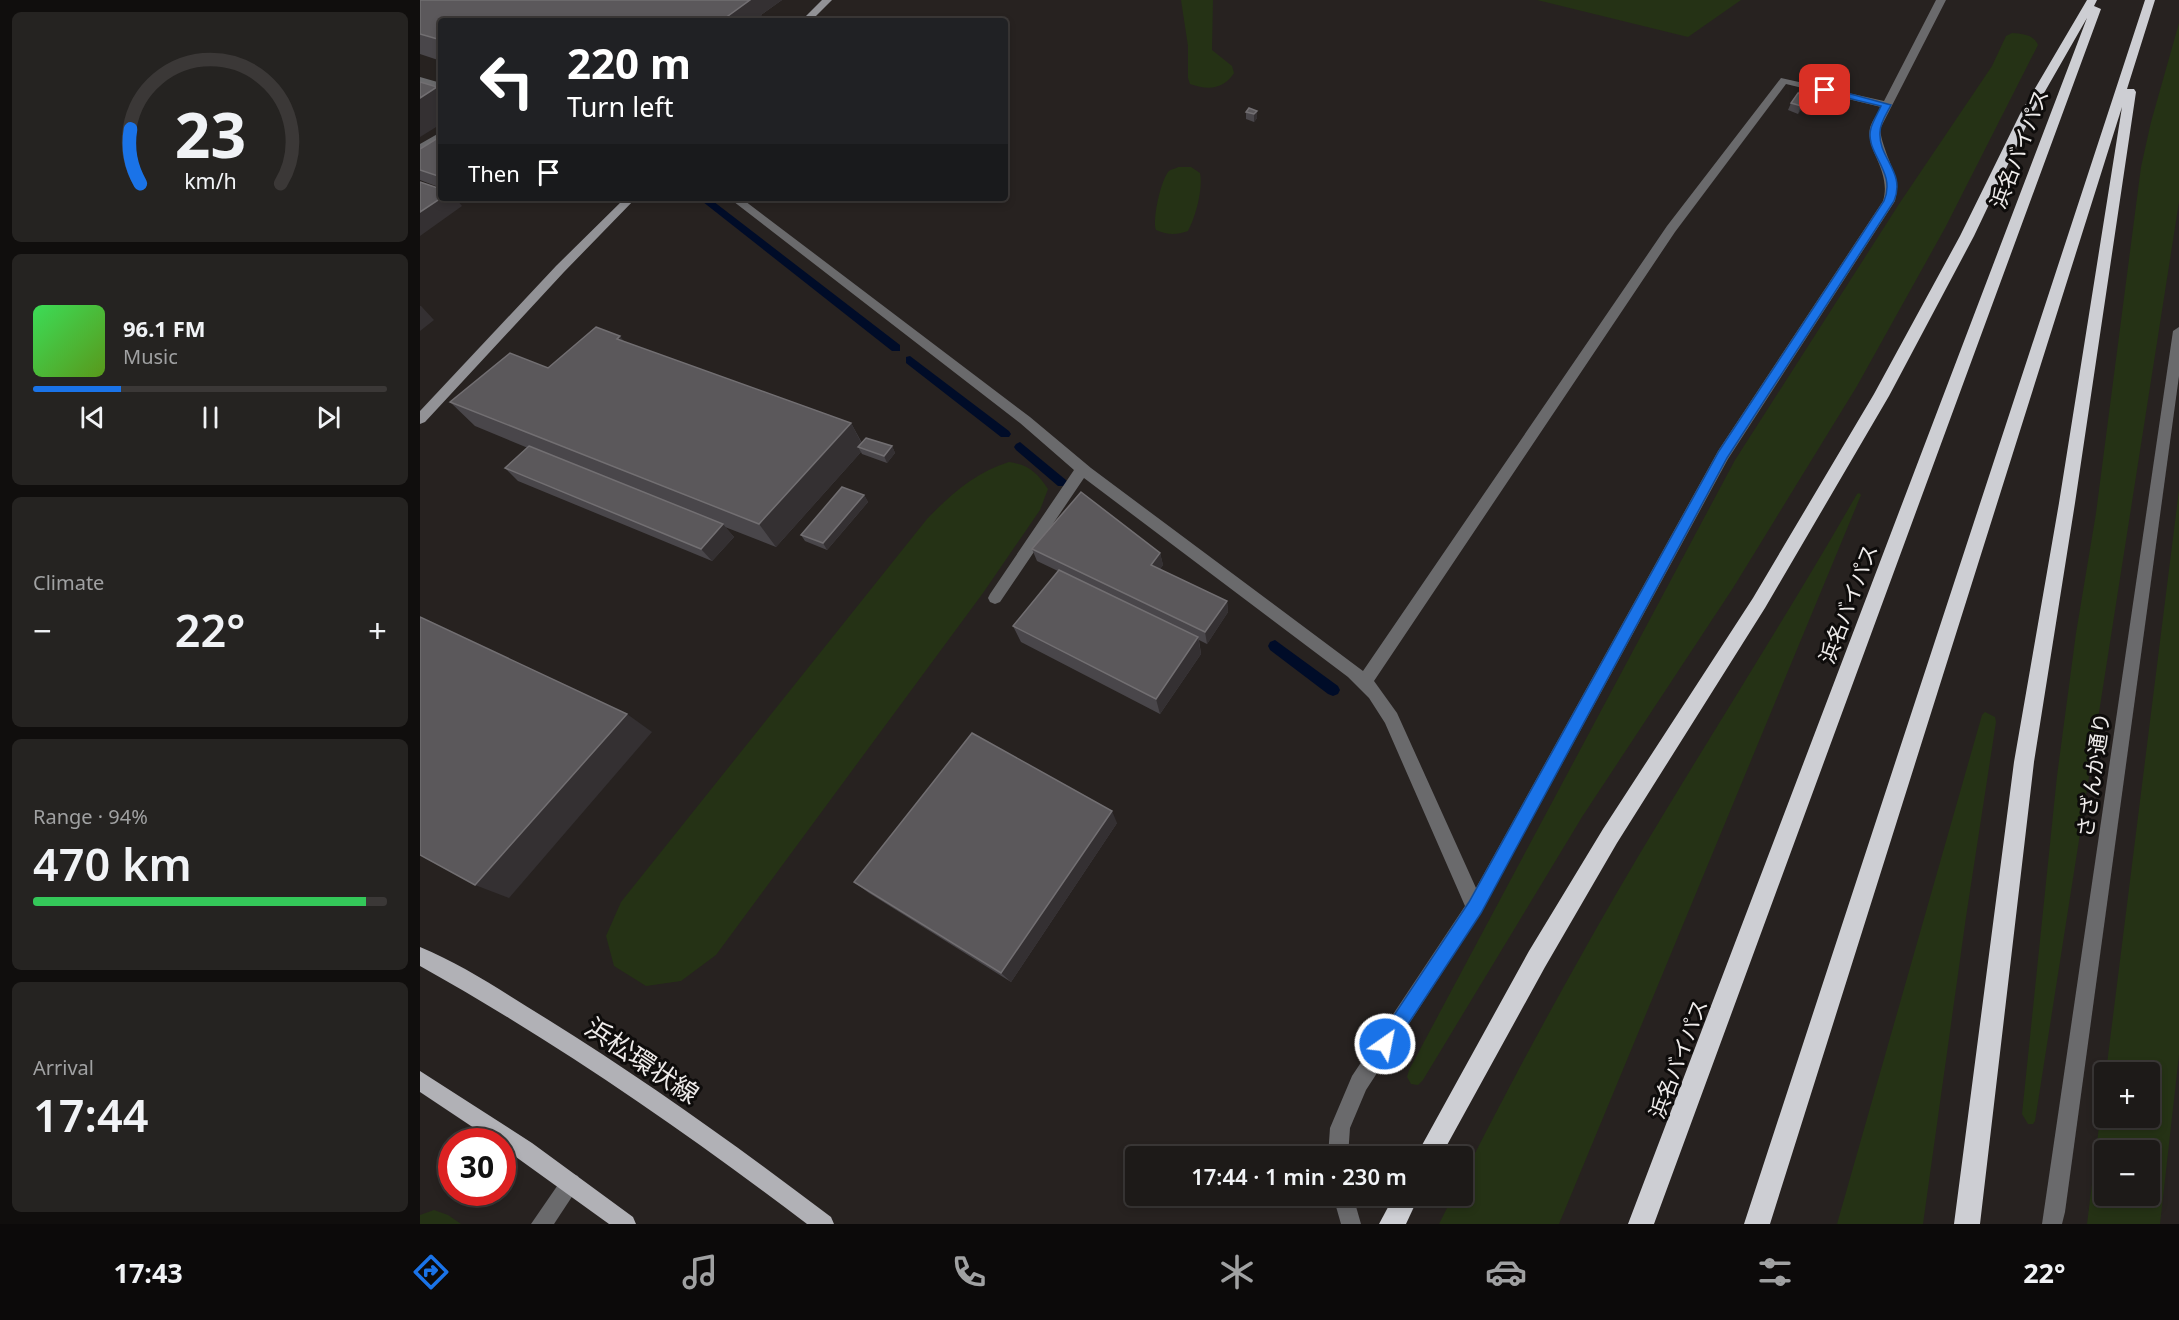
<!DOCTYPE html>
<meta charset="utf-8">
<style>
:root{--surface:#1d1a18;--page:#252321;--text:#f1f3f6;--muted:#a0a1a2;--line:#3b3837;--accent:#1a73e8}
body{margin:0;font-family:"Noto Sans","Noto Sans JP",sans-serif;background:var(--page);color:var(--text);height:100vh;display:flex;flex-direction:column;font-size:22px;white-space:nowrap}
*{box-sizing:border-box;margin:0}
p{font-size:20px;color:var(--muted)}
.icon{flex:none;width:33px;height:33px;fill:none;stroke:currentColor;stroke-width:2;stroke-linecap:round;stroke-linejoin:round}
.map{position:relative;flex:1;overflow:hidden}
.sheet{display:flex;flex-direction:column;gap:12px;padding:12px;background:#100e0d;width:420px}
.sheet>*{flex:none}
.hud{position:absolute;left:18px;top:18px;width:570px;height:183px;border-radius:6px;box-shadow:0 3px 9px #0003,0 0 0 2px var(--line);background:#202124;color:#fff;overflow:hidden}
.fabs{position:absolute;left:1674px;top:1062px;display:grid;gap:12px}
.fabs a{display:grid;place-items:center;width:66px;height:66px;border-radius:6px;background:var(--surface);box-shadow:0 3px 9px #0003,0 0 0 2px var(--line);font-size:30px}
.speed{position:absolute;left:18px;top:1128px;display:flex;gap:12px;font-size:30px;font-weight:700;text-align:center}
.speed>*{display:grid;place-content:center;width:78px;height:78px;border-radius:50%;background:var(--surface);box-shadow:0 3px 9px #0003,0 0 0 2px var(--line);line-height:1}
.speed .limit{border:9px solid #d22;background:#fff;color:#111}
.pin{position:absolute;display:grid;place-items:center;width:51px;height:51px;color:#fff;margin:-26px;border-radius:12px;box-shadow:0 3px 9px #0006}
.me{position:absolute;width:66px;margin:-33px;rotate:33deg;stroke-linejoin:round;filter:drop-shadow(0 0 4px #0008)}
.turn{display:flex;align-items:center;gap:21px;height:126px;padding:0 30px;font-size:27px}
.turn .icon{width:78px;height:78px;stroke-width:2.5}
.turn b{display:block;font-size:42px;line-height:51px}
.then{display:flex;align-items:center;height:57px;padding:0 30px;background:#0003;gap:12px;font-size:22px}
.big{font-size:45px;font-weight:600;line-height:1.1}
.sheet .tile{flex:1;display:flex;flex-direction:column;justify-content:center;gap:9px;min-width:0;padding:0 21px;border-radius:9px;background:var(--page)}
.sheet .dial{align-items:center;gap:0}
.dial svg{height:156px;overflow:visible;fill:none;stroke:var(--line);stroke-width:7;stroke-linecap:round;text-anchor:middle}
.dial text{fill:var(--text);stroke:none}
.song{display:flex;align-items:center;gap:18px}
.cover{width:72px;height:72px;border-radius:9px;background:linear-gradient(135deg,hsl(130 70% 55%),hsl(90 70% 35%))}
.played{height:6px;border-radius:3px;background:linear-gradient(90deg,var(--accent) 25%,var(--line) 25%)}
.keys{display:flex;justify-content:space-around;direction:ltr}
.heat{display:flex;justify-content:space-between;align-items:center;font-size:33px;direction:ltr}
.charge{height:9px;border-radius:4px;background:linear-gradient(90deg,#34c759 94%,var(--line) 0)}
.trip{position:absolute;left:705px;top:1146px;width:348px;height:60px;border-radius:6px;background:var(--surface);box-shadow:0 3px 9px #0003,0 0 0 2px var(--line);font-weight:600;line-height:60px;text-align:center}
.menu{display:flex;height:96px;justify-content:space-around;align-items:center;background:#0c0a0a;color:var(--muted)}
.menu .icon{width:42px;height:42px}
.menu .selected{color:var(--accent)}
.menu b{font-size:27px;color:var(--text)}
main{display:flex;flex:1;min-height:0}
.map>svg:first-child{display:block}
</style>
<main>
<section class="sheet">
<div class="tile dial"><svg viewBox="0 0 100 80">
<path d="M14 69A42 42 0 1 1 86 69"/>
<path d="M14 69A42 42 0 0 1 9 41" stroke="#1a73e8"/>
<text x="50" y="56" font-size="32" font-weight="700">23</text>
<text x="50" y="72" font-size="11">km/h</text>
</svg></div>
<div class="tile">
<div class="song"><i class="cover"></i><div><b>96.1 FM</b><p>Music</p></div></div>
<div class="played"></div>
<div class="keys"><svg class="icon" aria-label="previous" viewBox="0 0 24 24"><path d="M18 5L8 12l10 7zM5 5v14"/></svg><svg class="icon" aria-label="pause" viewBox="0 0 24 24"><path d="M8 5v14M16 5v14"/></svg><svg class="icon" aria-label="next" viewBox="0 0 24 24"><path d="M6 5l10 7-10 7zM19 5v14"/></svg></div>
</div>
<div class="tile"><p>Climate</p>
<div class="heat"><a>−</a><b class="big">22°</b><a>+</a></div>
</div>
<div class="tile"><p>Range · 94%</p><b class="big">470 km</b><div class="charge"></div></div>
<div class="tile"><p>Arrival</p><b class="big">17:44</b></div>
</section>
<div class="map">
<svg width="1759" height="1224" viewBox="0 0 1759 1224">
<rect width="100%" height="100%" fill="#272220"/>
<g fill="#253215" fill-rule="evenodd">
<path d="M761,0H793L792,50L812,66L814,73C803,90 788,90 770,84L768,78V46Z"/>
<polygon points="1117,0 1321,0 1268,37"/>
<polygon points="1759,23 1759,202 1615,1121 1613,1124 1608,1124 1602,1114 1637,776 1656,633 1676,513 1721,167 1731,122"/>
<path d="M1592,33C1603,34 1613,34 1618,45L1525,228L1437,386L1313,588L1162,817L1003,1080L998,1085L991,1084L987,1077L989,1070L1315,460L1479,204L1572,66L1586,36Z"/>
<path d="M758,167H771L780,173C783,189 776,216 768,231C756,235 748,235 736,230C732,220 741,179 749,171C750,170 757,168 758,167Z"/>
<path d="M589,462C609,465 617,473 628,489L620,510L563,593L296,955L261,981L226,986L194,966L186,936L201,902L507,519C531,494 556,472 589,462Z"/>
<path d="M1759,490V1055L1740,1224H1667L1684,1086V1118H1730V1072H1686ZM1730,1150V1196H1684V1150Z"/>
<path d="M1439,493L1441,495L1139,1224H1019L1033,1196H1042L1043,1177C1098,1068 1157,960 1219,855C1291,734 1367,616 1437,494Z"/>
<polygon points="1565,712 1575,717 1576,722 1546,917 1503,1224 1417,1224 1562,715"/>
<polygon points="14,1210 28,1215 41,1224 0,1224 0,1215"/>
</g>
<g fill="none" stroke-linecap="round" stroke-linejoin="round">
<g fill="#000c28" fill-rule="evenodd">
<polygon points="278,198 289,198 480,345 480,351 472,351"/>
<polygon points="490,356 589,431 591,434 589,437 581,437 486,363 486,357"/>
<polygon points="600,442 646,480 648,483 646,486 638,486 596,450 594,447 596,444"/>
<polygon points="855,640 918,686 920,690 918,694 913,696 908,694 850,650 848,646 850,642"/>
</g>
<g fill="#6a6a6c" fill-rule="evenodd">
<path d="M1516,0H1526L1460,129C1463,155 1481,175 1475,201L1308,459L1061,913L946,1090L930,1128L928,1156H908L910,1128L932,1076L1045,906L965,723L949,698L928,677L664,478L580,602L575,604L570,602L568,598L570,594L654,470L600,423L309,198H321L610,417L671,468L943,671L1247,226L1361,78L1464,101ZM1366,84L1461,107C1458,113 1452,121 1450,128C1445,149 1472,171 1463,201L1298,451L1056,888L977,713L954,681L1255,232Z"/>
<polygon points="0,77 21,83 21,89 0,83"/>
<polygon points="21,132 21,140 0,152 0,144"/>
<polygon points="1759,327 1759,376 1645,1212 1642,1224 1622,1224 1753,331"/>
<polygon points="151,1173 158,1176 161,1183 134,1224 111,1224 144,1176"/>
<polygon points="913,1196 933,1196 941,1224 921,1224"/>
</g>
<g fill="#929296" fill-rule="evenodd">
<polygon points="402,0 412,0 391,21 381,21"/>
<polygon points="205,198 216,198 144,272 5,422 0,424 0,411 136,266"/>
</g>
<g fill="#b1b1b6" fill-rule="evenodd">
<path d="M0,947C44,965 86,994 127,1019C225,1080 319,1147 411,1217L414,1224H387C263,1130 136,1042 0,966Z"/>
<polygon points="0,1071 112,1143 213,1217 216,1224 189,1224 82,1147 82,1142 75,1142 0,1092"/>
</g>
<g fill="#cdced3" fill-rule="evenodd">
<polygon points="1667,0 1677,0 1674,6 1681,9 1234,1224 1208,1224 1667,18 1612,114 1554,236 1469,396 1345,608 1197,843 1125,967 1021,1156 996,1156 1109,951 1183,829 1333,598 1454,394 1540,236 1600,114"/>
<polygon points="1725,0 1735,0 1707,89 1714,89 1716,92 1655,503 1614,762 1560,1224 1534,1224 1594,762 1639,503 1702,107 1350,1224 1324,1224"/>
<polygon points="974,1196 999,1196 986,1224 959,1224"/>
</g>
</g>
<g fill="#49464a">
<polygon points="0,0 362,0 341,15 344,21 21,21 21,61 0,54"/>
<polygon points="1383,85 1393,88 1385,104 1378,114 1368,110 1371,103"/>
<polygon points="837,111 837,118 834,122 826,119 826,112"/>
<polygon points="21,136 21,188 0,180 0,149"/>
<polygon points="205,342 431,423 442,443 472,446 475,453 467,463 442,454 441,452 356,547 305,527 314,537 292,561 98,481 85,468 108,448 55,426 30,402"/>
<polygon points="444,495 448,502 407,550 385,541 381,535"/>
<polygon points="612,549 740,553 743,565 740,569 807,601 808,612 787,644 779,640 781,654 740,714 601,642 593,626 638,571 617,561"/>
<polygon points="697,823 591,982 449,893 434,882"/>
</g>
<g fill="#343032">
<polygon points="324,0 362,0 341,15 344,21 301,21"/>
<polygon points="17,87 21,92 21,124 0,137 0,98"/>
<polygon points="1389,96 1385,104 1378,114 1381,106"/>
<polygon points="837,111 837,118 834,122 834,114"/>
<polygon points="21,198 35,198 42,206 0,236 0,212"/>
<polygon points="0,306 1,306 14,320 0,331"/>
<polygon points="200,336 220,361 197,339"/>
<polygon points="431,423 444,448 438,447 441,452 356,547 339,524"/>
<polygon points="472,446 475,453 467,463 464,456"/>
<polygon points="444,495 448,502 407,550 403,543"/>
<polygon points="303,524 314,537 292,561 281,549"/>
<polygon points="740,553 743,565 734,577 731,565"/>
<polygon points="807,601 808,612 787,644 785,632"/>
<polygon points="778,637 781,654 740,714 736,699"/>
<polygon points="207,714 232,732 89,898 55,885"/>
<polygon points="692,811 697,823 591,982 581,973"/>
</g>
<g fill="#5b585b" stroke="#726f72" stroke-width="1.5">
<polygon points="0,0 330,0 301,21 21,21 21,40 0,34"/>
<polygon points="0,82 17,87 0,98"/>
<polygon points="1383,85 1393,88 1390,94 1380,90"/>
<polygon points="1378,93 1389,96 1381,106 1371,103"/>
<polygon points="829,108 837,111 834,114 826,112"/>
<polygon points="21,136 21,177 0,170 0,149"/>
<polygon points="0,182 21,189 21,198 0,212"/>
<polygon points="176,327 200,336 197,339 431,423 339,524 30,402 90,353 128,368"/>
<polygon points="446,438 472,446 464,456 438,447"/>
<polygon points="109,446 303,524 281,549 85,468"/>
<polygon points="422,487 444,495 403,543 381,535"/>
<polygon points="661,492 740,553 731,565 807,601 785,632 612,549"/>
<polygon points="639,570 778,637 736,699 593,626"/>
<polygon points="0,617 207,714 55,885 0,855"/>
<polygon points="552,733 692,811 581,973 434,882"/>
</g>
<path fill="#1a73e8" stroke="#114b97" stroke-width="1.5" d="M1405,87L1471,105C1467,113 1460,123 1460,132C1458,158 1486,172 1474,201L1307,458L1061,913L971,1050L965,1053L959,1050L956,1044L959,1038L1049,902L1299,451L1464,201C1477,171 1444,153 1451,128C1453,121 1458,113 1461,106L1402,92V88Z"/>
<g text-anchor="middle" stroke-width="6" stroke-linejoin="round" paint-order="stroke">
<g font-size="21" fill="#eeebea" stroke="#0e0c0b">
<text transform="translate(1600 149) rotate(-69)" y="7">浜名バイパス</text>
<text transform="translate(1429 604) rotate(-69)" y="7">浜名バイパス</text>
<text transform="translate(1674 775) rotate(-82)" y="7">さざんか通り</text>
<text transform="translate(1259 1059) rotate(-69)" y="7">浜名バイパス</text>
</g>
<g font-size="26" fill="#eeebea" stroke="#0e0c0b">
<text transform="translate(222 1061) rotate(34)" y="9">浜松環状線</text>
</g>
</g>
</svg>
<div class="fabs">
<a>+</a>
<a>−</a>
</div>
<div class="speed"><div class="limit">30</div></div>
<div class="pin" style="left:1405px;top:90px;background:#d93025"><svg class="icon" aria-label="arrive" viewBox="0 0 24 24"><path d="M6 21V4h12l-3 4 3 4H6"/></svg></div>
<svg class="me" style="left:965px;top:1044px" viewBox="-20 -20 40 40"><circle r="17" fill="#1a73e8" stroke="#fff" stroke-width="3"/><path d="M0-11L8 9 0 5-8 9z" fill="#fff"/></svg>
<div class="trip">17:44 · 1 min · 230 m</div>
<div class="hud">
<div class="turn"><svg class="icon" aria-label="left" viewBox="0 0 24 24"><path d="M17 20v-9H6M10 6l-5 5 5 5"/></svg><div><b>220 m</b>Turn left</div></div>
<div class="then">Then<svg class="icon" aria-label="arrive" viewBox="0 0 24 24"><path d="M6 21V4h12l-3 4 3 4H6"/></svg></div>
</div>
</div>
</main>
<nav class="menu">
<b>17:43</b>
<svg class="icon selected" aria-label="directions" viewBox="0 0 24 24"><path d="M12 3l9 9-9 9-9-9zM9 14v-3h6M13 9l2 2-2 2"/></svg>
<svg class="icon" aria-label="music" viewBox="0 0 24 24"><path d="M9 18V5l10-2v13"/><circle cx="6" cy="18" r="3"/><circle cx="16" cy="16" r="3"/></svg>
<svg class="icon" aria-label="phone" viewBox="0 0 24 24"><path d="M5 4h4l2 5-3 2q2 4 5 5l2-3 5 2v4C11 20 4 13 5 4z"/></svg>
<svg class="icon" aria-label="climate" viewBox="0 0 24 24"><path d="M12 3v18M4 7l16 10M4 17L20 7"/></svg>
<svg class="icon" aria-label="car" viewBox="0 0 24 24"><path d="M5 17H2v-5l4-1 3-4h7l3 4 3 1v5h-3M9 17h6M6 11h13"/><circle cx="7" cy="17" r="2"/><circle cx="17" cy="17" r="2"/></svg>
<svg class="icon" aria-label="filters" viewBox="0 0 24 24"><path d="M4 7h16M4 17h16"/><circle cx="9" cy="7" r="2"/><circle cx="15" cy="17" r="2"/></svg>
<b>22°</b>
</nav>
